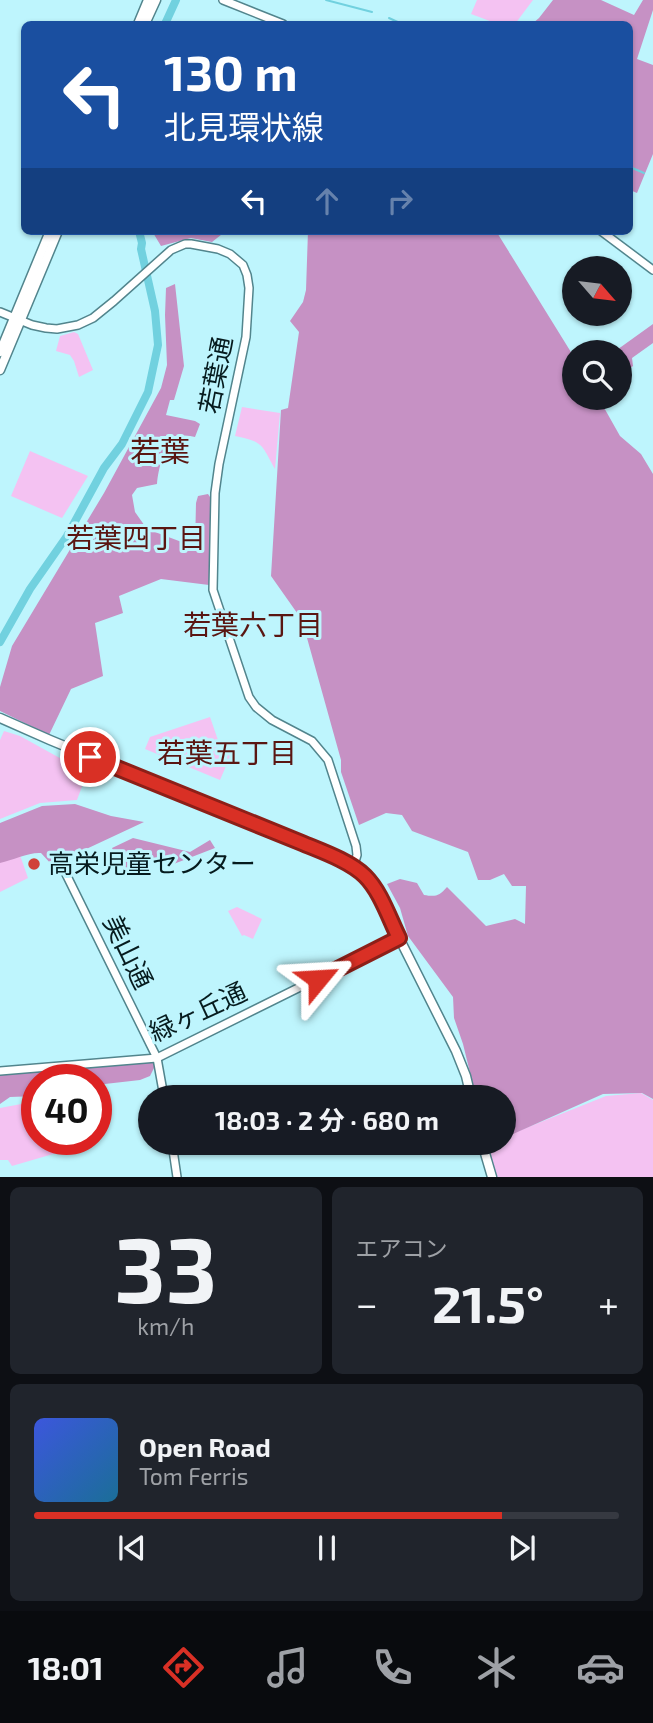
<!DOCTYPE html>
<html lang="ja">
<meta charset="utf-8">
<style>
:root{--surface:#171b24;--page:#20242c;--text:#f1f3f6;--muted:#9ea1a6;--line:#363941;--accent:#d93025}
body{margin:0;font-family:"Exo 2","Noto Sans JP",sans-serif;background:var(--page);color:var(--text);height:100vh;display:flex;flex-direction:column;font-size:26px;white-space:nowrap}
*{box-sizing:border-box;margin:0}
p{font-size:23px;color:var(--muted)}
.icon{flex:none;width:38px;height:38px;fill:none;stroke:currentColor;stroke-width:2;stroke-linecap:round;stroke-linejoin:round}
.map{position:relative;height:1177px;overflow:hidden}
.panel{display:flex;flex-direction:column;gap:10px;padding:10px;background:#0d0f14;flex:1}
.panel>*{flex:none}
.banner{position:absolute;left:21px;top:21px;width:612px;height:214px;border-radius:10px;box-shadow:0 2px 5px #0004;background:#1a4fa0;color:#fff;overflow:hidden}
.needle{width:46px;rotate:118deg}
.buttons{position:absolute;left:562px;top:256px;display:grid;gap:14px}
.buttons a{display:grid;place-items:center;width:70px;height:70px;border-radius:50%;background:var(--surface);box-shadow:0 2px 5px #0004;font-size:35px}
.speed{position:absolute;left:21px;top:1064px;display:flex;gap:14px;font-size:35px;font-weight:700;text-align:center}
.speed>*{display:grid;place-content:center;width:91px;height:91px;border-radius:50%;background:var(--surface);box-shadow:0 2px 5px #0004;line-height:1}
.speed .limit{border:10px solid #d22;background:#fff;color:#111}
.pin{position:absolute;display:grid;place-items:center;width:60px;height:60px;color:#fff;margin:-30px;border:4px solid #fff;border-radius:50%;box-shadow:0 2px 7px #0007}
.me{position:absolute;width:77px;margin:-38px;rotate:63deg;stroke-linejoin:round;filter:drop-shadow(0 0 5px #0008)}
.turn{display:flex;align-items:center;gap:24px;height:147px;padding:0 28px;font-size:32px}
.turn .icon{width:91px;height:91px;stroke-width:2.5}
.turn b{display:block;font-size:49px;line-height:60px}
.lanes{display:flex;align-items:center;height:66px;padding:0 28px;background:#0003;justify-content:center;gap:35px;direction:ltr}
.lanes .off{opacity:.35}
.big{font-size:52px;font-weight:700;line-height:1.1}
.panel .widget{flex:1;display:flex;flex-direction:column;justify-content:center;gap:10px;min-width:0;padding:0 24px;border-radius:10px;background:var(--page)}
.panel .dial{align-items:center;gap:0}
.dial b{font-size:91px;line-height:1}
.song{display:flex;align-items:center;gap:21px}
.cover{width:84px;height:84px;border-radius:10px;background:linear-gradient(135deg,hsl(230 70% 55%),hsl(200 70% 35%))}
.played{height:7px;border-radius:4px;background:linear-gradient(90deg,var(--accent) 80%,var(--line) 80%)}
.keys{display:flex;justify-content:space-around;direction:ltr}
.heat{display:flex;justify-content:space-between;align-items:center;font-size:38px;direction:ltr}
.panel .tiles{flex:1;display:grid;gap:10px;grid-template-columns:1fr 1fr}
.widget:last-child{grid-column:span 2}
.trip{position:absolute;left:138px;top:1085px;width:378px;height:70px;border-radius:35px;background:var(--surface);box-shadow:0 2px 5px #0004;font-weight:700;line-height:70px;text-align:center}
.tab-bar{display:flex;height:112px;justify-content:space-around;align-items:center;background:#090b0e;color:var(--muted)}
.tab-bar .icon{width:49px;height:49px}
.tab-bar .current{color:var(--accent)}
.tab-bar b{font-size:32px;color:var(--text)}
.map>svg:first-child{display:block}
</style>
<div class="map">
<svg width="653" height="1177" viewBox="0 0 653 1177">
<rect width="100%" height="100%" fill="#bef5fd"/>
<g fill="#f4c2f2">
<polygon points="477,0 533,0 515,24 498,24 471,14"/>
<polygon points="74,332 78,334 93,370 79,377 74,361 70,355 56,351 60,336"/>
<path d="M242,407L280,413L275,469C261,444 264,442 235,436Z"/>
<polygon points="30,451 88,476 62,518 11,496"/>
<polygon points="210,717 219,743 233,750 220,780 145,749 150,737"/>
<polygon points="4,731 20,736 87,773 77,800 40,803 0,819 0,740"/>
<polygon points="0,823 21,858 28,878 0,892"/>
<polygon points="237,907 262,919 253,939 244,935 242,936 228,911"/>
<polygon points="641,1093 653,1100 653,1177 495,1177 488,1146 495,1143 504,1143 504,1138 516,1132 606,1096"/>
<polygon points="37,1101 37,1139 76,1139 77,1147 12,1166 8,1160 0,1160 0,1108"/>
</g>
<g fill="#c691c4">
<polygon points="553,0 601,0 634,15 643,0 653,0 653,10 637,59 653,65 653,154 637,193 630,190 630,24 532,24 539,18"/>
<polygon points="152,231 226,231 212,242 191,238 161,246"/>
<path d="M308,231H496L574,357V397H598L620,436L641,454L653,474V1099L642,1093L603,1094L504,1138V1097H476L463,1044L454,1018L453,997L408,936L400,908L387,884L400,879L417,883L424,895C436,897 439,896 447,887L486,926L515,919L525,924L526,886H512L504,874L490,880H478L468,852L412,831L402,815L386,813L359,825L341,772V760L302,620L271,576L281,410L288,408L299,332L290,321L303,302L306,290Z"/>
<path d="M175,284L184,366L174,400H170L166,415L195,421L200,424L195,437C190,436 183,434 178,437C164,444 158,470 157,484L137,488L132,495L135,512L147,529L195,547L196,503L198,496L208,494L212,500L209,585L161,579L119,596L123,613L95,623L103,676L71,689L49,735L0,711V687L12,646L104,493L161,388L167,365L165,315L166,288Z"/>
<polygon points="653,324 653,343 632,358 633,366 620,376 620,352 614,352"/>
<path d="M75,804L111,816L144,822L52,865L41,853C29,852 13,860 0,863V823L42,806Z"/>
<polygon points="133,838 190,852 210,840 215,848 171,865 152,858 123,871 112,848"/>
<polygon points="154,1062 154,1068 150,1076 140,1080 96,1085 96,1080 83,1080 82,1070 87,1067"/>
<polygon points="74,1066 79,1080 37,1080 37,1096 10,1097 0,1104 0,1075"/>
</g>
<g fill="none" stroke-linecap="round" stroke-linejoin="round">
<g stroke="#71d1df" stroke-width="2">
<polyline points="326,0 372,12"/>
<polyline points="389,18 402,24"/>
<polyline points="630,167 644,173"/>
</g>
<g stroke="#71d1df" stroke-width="8">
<polyline points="165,24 176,0"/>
<polyline points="0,642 30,589 67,536 104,468 122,444 148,392 158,345 155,311 141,249 142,243 139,231"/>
</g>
<g stroke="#52858d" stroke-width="10">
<g id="tertiary">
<polyline points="223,0 283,24"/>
<polyline points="601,231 653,270"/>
<polyline points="0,312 32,325 46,328 57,329 78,325 93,318 114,301 171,250 185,244 191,244 218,249 230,254 243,265 247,275 249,288 246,337 219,464 215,493 213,590 249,697 256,707 272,720 312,741 328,760 356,846 357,855 353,868"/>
<polyline points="62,866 157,1058 164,1097"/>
<polyline points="0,1071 157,1058 399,938"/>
<polyline points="172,1143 177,1177"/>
</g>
</g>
<g stroke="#52858d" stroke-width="11">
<g id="secondary">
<polyline points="138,24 148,0"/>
<polyline points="145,24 156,0"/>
<polyline points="0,352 50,231"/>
<polyline points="0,370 58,231"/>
<polyline points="0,718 50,740 335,858 359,871 368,879 377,894 456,1051 466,1076 471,1097"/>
<polyline points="482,1143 492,1177"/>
</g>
</g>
<use href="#tertiary" stroke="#fff" stroke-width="7"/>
<use href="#secondary" stroke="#fff" stroke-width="8"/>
</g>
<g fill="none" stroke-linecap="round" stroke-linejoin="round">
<g stroke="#8d1f18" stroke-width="18">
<path id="route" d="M90,757L302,843C321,851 350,861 365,876C381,892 389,918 399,938L318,979"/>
</g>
<use href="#route" stroke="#d93025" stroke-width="12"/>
</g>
<circle fill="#d04239" stroke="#bef5fd" stroke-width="2.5" cx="34" cy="864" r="7"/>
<g text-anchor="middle" stroke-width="6" stroke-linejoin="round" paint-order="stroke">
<g font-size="26" fill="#061b1e" stroke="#bef5fd">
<text transform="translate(216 375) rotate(-79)" y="9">若葉通</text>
<text transform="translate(128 952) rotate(64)" y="9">美山通</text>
<text transform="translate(198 1012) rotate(-25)" y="9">緑ヶ丘通</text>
</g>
<g font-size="26" fill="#061b1e" stroke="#bef5fd" text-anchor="start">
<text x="48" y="873">高栄児童センター</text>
</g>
<g font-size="28" fill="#5a1612" stroke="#bef5fd">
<text x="136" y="548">若葉四丁目</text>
<text x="253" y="635">若葉六丁目</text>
<text x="227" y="763">若葉五丁目</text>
</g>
<g font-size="30" fill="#5a1612" stroke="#bef5fd">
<text x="160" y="462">若葉</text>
</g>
</g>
</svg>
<div class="buttons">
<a><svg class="needle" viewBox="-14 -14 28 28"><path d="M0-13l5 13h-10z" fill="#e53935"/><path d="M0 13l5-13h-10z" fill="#9ea1a6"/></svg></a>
<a><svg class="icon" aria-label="search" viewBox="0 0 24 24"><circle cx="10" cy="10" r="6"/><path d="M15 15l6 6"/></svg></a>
</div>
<div class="speed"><div class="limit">40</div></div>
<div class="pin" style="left:90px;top:757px;background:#d93025"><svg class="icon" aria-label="arrive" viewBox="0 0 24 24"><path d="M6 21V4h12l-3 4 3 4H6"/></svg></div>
<svg class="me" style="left:318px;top:979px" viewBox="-20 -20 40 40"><path d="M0-17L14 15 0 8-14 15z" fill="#d93025" stroke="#fff" stroke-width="4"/></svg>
<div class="trip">18:03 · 2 分 · 680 m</div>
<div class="banner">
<div class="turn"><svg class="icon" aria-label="left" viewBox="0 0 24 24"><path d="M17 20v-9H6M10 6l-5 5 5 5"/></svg><div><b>130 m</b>北見環状線</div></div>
<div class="lanes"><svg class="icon" aria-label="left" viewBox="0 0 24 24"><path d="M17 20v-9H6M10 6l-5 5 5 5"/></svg><svg class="icon off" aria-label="ahead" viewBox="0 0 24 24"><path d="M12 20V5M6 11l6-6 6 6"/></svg><svg class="icon off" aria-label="right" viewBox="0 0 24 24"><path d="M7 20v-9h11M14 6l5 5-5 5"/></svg></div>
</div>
</div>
<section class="panel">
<div class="tiles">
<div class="widget dial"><b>33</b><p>km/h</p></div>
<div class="widget"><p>エアコン</p>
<div class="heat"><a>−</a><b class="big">21.5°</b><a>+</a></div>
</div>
<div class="widget">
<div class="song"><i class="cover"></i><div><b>Open Road</b><p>Tom Ferris</p></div></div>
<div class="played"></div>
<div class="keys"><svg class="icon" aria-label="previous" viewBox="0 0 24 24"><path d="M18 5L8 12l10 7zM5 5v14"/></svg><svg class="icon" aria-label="pause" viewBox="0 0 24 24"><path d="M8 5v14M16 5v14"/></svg><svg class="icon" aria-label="next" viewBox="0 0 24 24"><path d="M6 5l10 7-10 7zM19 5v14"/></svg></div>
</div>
</div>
</section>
<nav class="tab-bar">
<b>18:01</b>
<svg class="icon current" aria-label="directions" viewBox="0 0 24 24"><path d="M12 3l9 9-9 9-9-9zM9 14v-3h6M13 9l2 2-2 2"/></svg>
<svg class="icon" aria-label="music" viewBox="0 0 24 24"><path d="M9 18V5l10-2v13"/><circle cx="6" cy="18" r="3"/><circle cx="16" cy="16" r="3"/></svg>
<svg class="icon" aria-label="phone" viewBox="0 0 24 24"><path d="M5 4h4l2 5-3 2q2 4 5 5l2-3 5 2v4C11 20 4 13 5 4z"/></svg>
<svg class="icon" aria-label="climate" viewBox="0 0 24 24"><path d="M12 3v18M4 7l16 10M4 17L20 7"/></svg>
<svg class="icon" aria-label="car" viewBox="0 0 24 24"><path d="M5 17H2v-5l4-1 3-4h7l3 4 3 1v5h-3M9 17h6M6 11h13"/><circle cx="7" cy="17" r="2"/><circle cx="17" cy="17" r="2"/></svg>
</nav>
